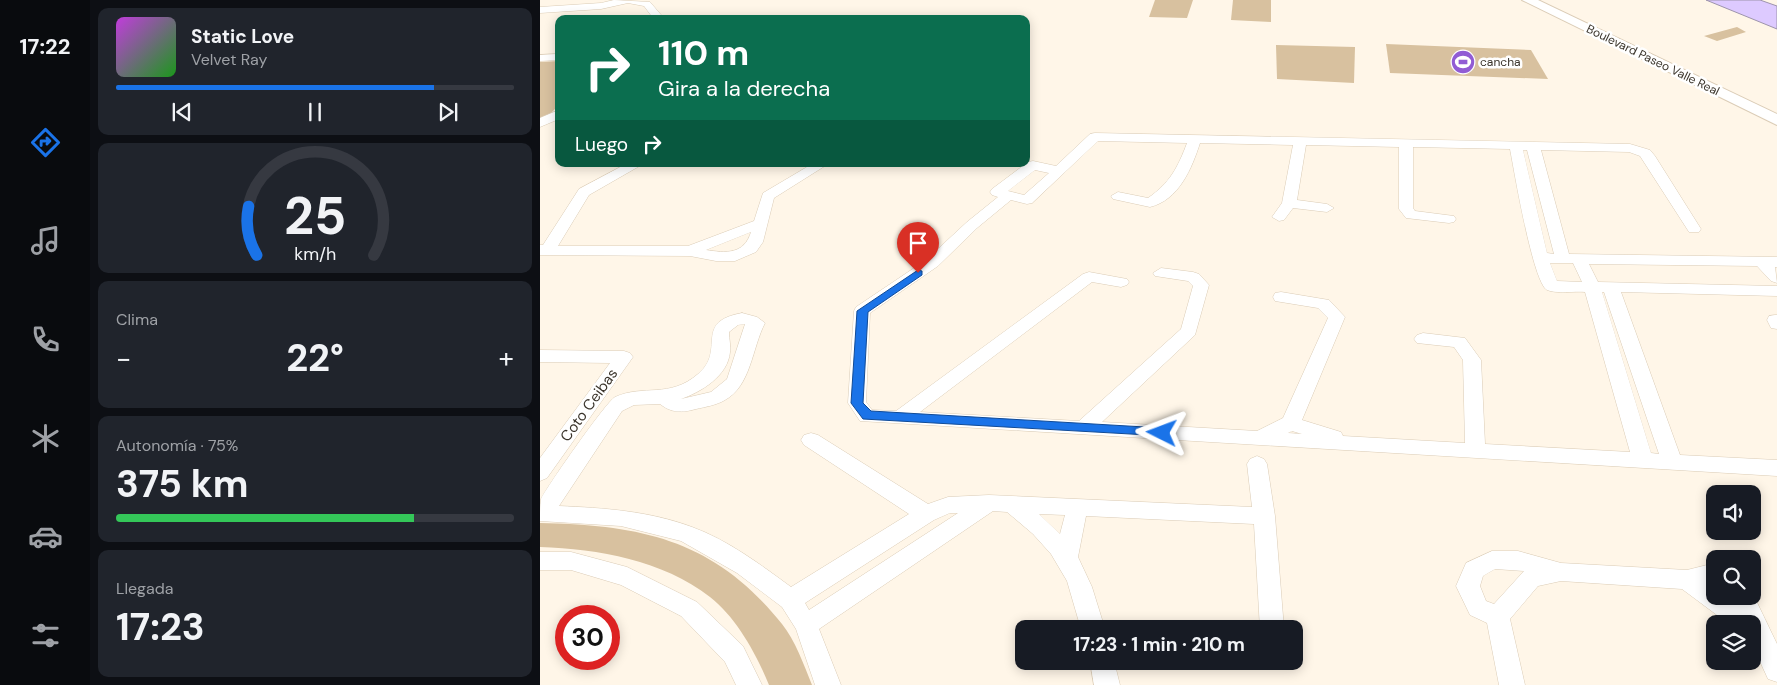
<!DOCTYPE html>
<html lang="es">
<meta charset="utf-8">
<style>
:root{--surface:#171b24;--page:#20242c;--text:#f1f3f6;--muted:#9ea1a6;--line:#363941;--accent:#1a73e8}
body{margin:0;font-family:"DM Sans",sans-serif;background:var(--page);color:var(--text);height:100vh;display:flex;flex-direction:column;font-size:19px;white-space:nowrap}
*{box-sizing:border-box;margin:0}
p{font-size:16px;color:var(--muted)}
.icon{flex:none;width:28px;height:28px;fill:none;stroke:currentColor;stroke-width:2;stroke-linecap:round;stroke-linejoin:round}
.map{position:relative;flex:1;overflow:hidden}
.sheet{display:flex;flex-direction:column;gap:8px;padding:8px;background:#0d0f14;width:450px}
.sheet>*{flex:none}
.top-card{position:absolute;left:15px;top:15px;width:475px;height:152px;border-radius:10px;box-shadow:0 2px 12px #0003;background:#0b6e4f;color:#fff;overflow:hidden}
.tools{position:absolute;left:1166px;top:485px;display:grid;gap:10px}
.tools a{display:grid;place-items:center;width:55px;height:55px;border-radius:10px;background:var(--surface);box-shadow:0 2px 12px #0003;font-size:25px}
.speed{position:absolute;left:15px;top:605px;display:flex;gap:10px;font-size:25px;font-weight:700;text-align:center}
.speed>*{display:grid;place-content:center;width:65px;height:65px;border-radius:50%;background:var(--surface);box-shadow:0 2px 12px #0003;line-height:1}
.speed .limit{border:8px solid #d22;background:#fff;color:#111}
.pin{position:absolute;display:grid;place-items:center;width:42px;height:42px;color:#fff;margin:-51px -21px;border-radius:50% 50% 50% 0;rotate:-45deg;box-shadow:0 0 5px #0007}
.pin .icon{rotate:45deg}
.me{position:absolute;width:55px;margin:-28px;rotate:273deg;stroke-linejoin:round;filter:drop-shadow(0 0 4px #0008)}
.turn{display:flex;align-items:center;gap:18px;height:105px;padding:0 20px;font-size:22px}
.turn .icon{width:65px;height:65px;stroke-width:2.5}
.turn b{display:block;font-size:35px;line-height:42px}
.then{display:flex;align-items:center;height:48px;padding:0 20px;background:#0003;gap:10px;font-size:19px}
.big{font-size:38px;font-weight:700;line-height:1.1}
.sheet .tile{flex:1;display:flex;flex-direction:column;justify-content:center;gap:8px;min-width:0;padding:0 18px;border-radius:10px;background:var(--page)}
.sheet .dial{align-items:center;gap:0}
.dial svg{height:130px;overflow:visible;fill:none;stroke:var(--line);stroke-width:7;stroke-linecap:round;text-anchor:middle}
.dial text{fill:var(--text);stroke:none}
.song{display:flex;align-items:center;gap:15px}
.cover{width:60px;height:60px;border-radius:8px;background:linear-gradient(135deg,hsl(290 70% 55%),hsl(120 70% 35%))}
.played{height:5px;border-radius:2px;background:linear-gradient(90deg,var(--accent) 80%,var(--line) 80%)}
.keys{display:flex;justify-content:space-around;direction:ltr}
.heat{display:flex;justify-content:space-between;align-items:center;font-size:28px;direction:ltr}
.charge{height:8px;border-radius:4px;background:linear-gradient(90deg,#34c759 75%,var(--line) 0)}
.trip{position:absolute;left:475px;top:620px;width:288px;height:50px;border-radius:10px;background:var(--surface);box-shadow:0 2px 12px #0003;font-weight:700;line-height:50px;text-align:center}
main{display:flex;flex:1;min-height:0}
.tabs{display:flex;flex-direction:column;width:90px;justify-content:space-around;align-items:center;background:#090b0e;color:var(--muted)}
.tabs .icon{width:35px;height:35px}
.tabs .active{color:var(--accent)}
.tabs b{font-size:22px;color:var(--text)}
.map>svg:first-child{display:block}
</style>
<main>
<nav class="tabs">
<b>17:22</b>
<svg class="icon active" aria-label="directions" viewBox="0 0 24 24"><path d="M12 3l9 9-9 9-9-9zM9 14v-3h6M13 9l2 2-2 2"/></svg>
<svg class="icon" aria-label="music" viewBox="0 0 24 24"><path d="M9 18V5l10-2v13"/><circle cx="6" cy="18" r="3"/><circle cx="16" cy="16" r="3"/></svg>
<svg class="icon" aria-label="phone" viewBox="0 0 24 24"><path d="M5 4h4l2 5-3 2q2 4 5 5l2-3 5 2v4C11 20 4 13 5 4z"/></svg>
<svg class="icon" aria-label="climate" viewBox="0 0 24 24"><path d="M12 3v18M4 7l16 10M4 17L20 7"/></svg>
<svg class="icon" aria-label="car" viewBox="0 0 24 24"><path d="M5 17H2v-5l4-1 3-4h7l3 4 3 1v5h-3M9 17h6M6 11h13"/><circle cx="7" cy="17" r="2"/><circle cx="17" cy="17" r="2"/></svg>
<svg class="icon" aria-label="filters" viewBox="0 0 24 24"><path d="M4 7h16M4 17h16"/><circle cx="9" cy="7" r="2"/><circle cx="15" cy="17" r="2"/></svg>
</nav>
<section class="sheet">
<div class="tile">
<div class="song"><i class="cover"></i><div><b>Static Love</b><p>Velvet Ray</p></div></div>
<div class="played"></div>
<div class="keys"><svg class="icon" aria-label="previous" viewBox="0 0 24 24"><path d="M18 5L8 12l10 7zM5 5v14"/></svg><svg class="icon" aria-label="pause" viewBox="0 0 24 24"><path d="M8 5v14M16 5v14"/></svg><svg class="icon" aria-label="next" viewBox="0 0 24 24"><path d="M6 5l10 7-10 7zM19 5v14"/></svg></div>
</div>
<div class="tile dial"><svg viewBox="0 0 100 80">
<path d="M14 69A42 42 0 1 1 86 69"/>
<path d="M14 69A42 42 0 0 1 9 39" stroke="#1a73e8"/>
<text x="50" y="56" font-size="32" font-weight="700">25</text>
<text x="50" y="72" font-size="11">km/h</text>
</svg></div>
<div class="tile"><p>Clima</p>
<div class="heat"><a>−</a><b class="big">22°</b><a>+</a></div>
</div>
<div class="tile"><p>Autonomía · 75%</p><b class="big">375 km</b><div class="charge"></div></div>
<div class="tile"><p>Llegada</p><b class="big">17:23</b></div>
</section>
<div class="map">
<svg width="1237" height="685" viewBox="0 0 1237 685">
<rect width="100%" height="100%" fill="#fff6e8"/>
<g fill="#d8c19f">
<polygon points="615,0 653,0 647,18 609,17"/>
<polygon points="693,0 731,0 731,22 691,20"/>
<polygon points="1197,27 1206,32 1177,41 1164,36"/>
<polygon points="846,44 991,50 1008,79 850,73"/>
<polygon points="736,45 815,47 814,83 737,79"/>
<polygon points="19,61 19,105 11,113 0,118 0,62"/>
<path d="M0,523C102,525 175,540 242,624C255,640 264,665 272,685H229C217,655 196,617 170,597C122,560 59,549 0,547Z"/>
</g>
<polygon fill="#ddcaff" stroke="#9d94ac" points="1166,0 1220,0 1237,6 1237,29"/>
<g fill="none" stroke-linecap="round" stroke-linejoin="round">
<g stroke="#dbccb6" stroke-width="1">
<g id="minor">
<polygon points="74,0 110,2 122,16 113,18 104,6 88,3 61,9 0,13 0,7 61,3"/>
<polygon points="19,54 19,60 0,61 0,55"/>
<polygon points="19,110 19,119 0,127 0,118"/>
<path d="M555,133L1090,144L1110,150L1115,156L1161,229L1159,232H1149L1100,156L1089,152L1001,150L1029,254L1237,257V267H1235L1237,283L1231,281L1217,266L1049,264L1058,282L1237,286V296L1081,292L1140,455L1237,460V476L320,421L308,403L314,311L316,307L386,260L427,222L458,197L452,195L450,192L452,189L488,162L493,161L516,166L550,134ZM558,141L647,143C638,167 630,183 608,198L578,192L571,196L573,199L610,207C639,200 652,168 660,143L753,145L742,203L732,217L739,221L744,220L753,208L787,212L794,208L787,204L757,200L766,145L859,147V209L866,218L909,223L914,222L916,219L914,216L875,211L873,208V147L970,149C974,170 993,283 1007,290C1016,294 1035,291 1045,292L1090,452L945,444L941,360L925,338L883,333L877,335L874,339L877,343L914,347L923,360L925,443L803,436L801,432L762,420L805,317L789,300L741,292L735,293L733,297L735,301L778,308L788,318L743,418L717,431L562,422L655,335L669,285L659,274L653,272L621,268L613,273L615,276L648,281L653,286L641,329L539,421L380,412L552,282L581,287L587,285L589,282L587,279L549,272L543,274L356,411L332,410L326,402L330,313L398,266L437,228L471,200L487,204L492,203ZM983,150H987L1014,254L1007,253ZM495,170L509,173L484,195L468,191ZM1010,263H1033L1042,282L1017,281ZM1062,292H1064L1119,454L1111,453ZM752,431L762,434L748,433Z"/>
<path d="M86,164H103L49,195L18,246H148L214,221L223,193L272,164H288L234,198L223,242L216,252L195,261H176L150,256L0,255V245H3L39,189ZM211,232C204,255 186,253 166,250Z"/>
<path d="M202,313L217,317L225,323C212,348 211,386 185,400C177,405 165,407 156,409C142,413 131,413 120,404L94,405L82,411L19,506C64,508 109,511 152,527C188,540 221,565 251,587L369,514L264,445L261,440L264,435L271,433L278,435L388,504L408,497L449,495L712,507L707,464L710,459L717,456L724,459L727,464L735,516L744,629H720L714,524L546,516L538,557L552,587L565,629H541L527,581L511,554L493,534L467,512L453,511L279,629L301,685H275L256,629L242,607L197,573L141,541L81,526L0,521C0,515 0,505 1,499C8,485 66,402 75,397C104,384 129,399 158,374C187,350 152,322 202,313ZM205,324L187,379L171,392L141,399C161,392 188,376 190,352C191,346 189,339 189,332L198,325ZM410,513H418L269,610L265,603L394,520ZM499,514L525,515L520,534Z"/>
<polygon points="1235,315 1237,315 1237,329 1231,328 1227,320 1229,316"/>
<polygon points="0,350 84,351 90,353 93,357 7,478 0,481 0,458 70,363 0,362"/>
<path d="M952,551H978L1021,563L1147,570L1175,563V583L1170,584L1175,587V596H1188L1193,600L1191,596H1212V592L1237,644V682L1228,679L1212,644V624H1189L1142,589L1021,581L998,586L970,619L985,685H959L947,623L930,615L916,586L926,563ZM955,569L984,571L954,604L946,601L940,586L943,576Z"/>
<polygon points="0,552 31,552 87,567 157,602 203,646 222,685 196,685 185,662 141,616 81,585 31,570 0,570"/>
<polygon points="550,661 574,661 580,685 554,685"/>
</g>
</g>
<g stroke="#dbccb6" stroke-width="2">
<polygon id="tertiary" points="982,0 998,0 1237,114 1237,125"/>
</g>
<use href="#minor" fill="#fff" fill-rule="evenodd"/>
<use href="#tertiary" fill="#fff" fill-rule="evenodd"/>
</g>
<polygon fill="#1a73e8" stroke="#114b97" points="378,270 382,271 382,275 328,312 323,403 331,411 622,428 626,430 628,433 626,436 323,419 311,403 317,311"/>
<defs>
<g id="stadium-disc" transform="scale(1.25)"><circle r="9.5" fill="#915cd4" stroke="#fff"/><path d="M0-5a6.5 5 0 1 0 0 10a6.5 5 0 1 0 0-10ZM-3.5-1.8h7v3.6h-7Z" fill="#fff"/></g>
</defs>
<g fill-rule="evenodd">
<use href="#stadium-disc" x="923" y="62"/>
</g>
<g text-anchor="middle" stroke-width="5" stroke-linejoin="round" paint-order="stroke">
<g font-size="12" fill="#3a342b" stroke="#fff">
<text transform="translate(1113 60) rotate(26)" y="4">Boulevard Paseo Valle Real</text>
</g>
<g font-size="12" fill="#3a342b" stroke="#fff" text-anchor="start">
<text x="940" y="66">cancha</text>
</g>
<g font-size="15" fill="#3a342b" stroke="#fff">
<text transform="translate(49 405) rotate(-54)" y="5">Coto Ceibas</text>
</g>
</g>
</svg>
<div class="tools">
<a><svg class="icon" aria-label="sound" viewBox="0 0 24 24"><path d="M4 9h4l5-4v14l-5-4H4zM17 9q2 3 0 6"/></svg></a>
<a><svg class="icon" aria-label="search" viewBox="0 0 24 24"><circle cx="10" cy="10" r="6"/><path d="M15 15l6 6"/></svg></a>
<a><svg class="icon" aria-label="layers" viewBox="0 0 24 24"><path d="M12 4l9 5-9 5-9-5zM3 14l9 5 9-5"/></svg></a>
</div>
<div class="speed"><div class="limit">30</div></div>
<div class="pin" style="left:378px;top:273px;background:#d93025"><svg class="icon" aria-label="arrive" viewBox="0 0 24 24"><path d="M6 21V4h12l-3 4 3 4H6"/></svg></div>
<svg class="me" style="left:622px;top:433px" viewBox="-20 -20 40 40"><path d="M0-17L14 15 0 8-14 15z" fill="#1a73e8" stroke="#fff" stroke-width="4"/></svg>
<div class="trip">17:23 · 1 min · 210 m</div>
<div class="top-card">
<div class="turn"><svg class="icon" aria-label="right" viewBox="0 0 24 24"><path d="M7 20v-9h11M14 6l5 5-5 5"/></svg><div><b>110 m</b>Gira a la derecha</div></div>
<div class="then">Luego<svg class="icon" aria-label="right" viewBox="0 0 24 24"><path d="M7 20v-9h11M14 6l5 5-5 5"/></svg></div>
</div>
</div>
</main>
